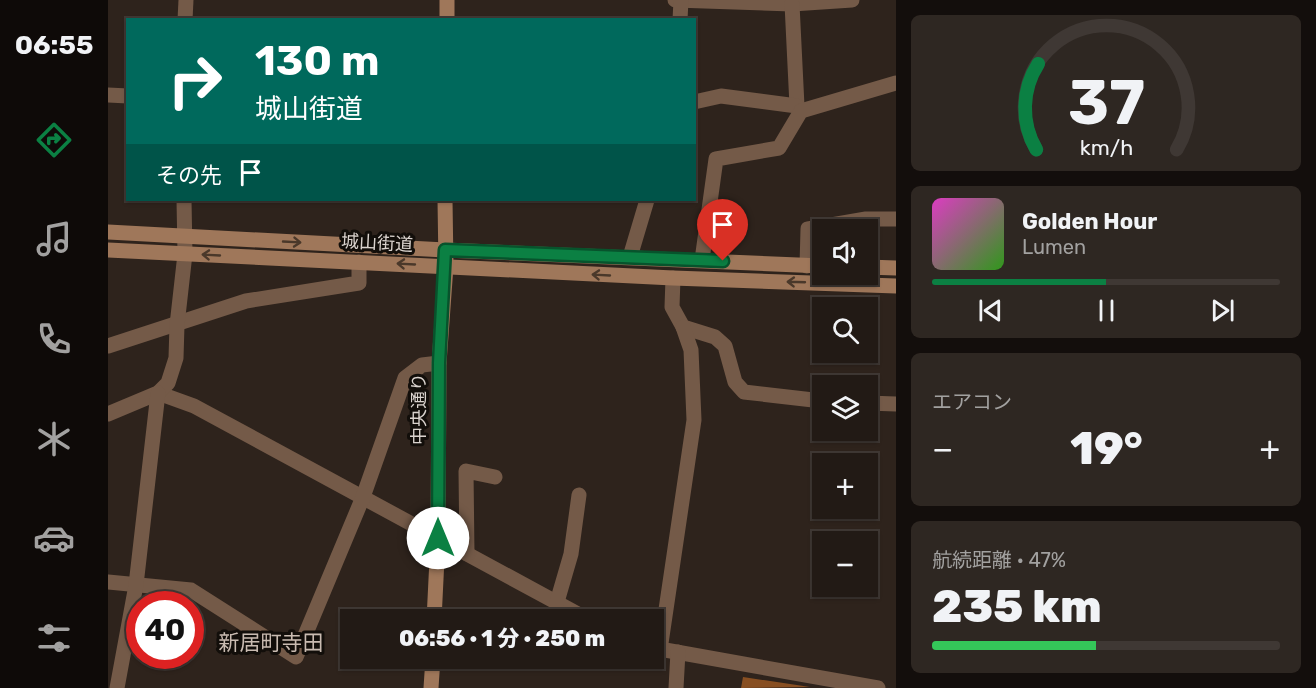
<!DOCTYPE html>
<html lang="ja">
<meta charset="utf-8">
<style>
:root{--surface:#221a15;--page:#2e2722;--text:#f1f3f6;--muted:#a2a1a0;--line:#3f3834;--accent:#0b8043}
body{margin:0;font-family:Rubik,"Noto Sans JP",sans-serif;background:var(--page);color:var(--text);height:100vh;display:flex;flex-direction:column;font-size:22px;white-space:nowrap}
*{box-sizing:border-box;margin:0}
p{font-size:20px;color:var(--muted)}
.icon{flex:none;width:33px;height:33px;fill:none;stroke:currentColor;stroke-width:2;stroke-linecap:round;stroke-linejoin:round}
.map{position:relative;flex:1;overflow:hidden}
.side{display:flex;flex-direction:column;gap:15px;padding:15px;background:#130e0c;width:420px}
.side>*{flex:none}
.top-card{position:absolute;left:18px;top:18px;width:570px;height:183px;border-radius:0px;box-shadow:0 2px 4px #0004,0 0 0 2px var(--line);background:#00695c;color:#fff;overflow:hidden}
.buttons{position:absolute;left:704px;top:219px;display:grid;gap:12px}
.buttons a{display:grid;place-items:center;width:66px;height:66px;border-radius:0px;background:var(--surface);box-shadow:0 2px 4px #0004,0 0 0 2px var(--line);font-size:30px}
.speed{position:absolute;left:18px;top:591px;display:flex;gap:12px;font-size:30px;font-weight:700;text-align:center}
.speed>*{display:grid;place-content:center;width:78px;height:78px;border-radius:50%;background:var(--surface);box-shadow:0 2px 4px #0004,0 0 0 2px var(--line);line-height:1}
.speed .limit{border:9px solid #d22;background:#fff;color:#111}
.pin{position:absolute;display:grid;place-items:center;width:51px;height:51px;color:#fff;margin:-62px -26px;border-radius:50% 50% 50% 0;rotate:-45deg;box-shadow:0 0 6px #0007}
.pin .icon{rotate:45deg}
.me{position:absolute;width:66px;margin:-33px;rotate:0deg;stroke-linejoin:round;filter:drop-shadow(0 0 4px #0008)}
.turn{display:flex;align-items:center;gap:21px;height:126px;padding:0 30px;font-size:27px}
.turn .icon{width:78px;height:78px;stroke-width:2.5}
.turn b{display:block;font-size:42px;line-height:51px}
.then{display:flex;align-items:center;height:57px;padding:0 30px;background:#0003;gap:12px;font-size:22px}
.big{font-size:45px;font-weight:800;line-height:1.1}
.side .widget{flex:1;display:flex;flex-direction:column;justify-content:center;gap:9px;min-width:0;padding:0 21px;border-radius:9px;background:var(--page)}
.side .dial{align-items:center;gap:0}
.dial svg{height:156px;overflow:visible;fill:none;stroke:var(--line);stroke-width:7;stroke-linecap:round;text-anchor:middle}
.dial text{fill:var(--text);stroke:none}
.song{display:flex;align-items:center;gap:18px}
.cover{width:72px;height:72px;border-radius:9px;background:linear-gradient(135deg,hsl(310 70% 55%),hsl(110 70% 35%))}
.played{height:6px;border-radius:3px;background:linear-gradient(90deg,var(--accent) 50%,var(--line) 50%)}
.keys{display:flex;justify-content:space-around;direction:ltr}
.heat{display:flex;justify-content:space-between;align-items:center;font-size:33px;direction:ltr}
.charge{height:9px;border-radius:4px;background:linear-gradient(90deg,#34c759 47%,var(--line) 0)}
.trip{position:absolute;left:232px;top:609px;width:324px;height:60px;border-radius:0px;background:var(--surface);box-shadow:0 2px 4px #0004,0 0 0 2px var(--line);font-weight:800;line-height:60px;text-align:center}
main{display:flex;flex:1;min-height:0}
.tabs{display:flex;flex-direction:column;width:108px;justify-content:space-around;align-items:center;background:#0e0a08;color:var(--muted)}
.tabs .icon{width:42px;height:42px}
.tabs .current{color:var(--accent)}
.tabs b{font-size:27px;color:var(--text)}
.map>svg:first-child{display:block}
</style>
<main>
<nav class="tabs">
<b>06:55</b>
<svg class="icon current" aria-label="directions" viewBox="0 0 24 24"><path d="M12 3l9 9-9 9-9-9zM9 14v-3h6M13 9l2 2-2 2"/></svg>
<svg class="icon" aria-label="music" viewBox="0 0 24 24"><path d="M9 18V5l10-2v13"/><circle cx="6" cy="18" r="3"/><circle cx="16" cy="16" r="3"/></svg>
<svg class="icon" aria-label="phone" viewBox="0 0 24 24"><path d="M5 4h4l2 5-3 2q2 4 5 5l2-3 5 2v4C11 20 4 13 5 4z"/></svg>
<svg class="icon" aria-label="climate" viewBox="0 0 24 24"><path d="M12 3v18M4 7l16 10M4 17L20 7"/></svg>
<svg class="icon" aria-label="car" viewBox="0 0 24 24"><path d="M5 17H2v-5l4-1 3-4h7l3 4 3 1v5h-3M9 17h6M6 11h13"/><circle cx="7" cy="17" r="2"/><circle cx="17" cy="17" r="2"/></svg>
<svg class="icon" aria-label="filters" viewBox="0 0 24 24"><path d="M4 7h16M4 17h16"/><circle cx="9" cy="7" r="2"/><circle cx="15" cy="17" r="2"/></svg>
</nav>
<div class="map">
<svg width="788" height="688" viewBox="0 0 788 688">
<rect width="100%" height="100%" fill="#2e231c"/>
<polygon fill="#884f22" points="635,677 702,687 633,688"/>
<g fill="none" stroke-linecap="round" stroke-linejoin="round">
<g stroke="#745a48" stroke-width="15">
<polyline points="567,0 684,4 744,0"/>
<polyline points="684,4 689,106 693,111"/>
<polyline points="77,20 78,0"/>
<polyline points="572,20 573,0"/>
<polyline points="0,95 20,96"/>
<polyline points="586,102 613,96 689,106"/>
<polyline points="522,257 539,200"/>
<polyline points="594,260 608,159 671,148 693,111 788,83"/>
<polyline points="699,266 700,229 758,219 788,219"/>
<polyline points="565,278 564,307 575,327 607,337 617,346 627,382 636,392 714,401"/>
<polyline points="0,346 138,301 251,283 251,262"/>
<polyline points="50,393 86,406 481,620"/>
<polyline points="759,403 788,404"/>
<polyline points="0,414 50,393 60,383 68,358 69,325 77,254 76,200"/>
<polyline points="359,554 358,471 387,477"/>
<polyline points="0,582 83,590 188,657 255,497 297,378 314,365 331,363"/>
<polyline points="449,602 463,554 471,495"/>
<polyline points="546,648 770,688"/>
<polyline points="552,650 586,420 583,350 575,327"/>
<polyline points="9,688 28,585 50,393"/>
<polyline points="568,688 570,652"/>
</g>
<g stroke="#9f775a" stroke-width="15">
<polyline points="339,20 339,0"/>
<polyline points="0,232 337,250 714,266"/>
<polyline points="0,250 565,278 788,286"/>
<polyline points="759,267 788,268"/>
<polyline points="326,620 330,538 331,363 338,266 337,200"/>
<polyline points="323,688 325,658"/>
</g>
</g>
<defs><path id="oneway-shaft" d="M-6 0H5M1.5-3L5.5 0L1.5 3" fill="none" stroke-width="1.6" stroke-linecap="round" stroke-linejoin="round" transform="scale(1.5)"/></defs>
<g stroke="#4a382a">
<use href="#oneway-shaft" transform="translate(184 242) rotate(3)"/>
<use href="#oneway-shaft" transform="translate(103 255) rotate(-177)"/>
<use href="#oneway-shaft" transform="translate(298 264) rotate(-177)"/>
<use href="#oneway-shaft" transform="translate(493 275) rotate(-177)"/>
<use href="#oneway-shaft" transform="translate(688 282) rotate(-178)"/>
</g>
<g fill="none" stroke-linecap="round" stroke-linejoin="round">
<g stroke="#07532c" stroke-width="15">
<polyline id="route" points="330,538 331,363 337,250 615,261"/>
</g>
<use href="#route" stroke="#0b8043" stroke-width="10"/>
</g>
<g text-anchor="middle" stroke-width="6" stroke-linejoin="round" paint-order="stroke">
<g font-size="18" fill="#dad3ce" stroke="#120e0a">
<text transform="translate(269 243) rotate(3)" y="6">城山街道</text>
<text transform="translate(311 409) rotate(-90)" y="6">中央通り</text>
</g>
<g font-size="21" fill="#c9bbb1" stroke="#120e0a">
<text x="163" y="650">新居町寺田</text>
</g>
</g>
</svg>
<div class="buttons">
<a><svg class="icon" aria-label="sound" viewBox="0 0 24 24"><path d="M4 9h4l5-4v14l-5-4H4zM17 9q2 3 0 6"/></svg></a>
<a><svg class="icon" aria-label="search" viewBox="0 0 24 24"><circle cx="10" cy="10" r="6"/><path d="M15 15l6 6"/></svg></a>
<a><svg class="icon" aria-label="layers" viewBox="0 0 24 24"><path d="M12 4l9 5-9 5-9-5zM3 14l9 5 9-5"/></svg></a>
<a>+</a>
<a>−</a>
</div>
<div class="speed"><div class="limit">40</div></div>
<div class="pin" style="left:615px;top:261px;background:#d93025"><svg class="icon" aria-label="arrive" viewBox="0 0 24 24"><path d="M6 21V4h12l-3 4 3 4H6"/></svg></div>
<svg class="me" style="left:330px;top:538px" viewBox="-20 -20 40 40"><circle r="19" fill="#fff"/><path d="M0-13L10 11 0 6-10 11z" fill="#0b8043"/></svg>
<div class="trip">06:56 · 1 分 · 250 m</div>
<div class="top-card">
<div class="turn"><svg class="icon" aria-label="right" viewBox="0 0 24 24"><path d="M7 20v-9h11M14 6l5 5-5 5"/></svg><div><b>130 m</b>城山街道</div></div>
<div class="then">その先<svg class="icon" aria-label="arrive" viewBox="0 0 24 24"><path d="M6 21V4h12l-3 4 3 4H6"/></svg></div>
</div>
</div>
<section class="side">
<div class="widget dial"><svg viewBox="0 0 100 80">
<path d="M14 69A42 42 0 1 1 86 69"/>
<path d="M14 69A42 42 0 0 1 15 25" stroke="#0b8043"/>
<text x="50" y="56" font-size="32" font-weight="700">37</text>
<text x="50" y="72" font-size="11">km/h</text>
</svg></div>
<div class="widget">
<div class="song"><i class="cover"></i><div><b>Golden Hour</b><p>Lumen</p></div></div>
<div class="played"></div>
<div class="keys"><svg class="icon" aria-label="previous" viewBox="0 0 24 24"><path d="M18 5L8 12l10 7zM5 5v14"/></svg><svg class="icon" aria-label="pause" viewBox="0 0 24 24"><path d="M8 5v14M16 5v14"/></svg><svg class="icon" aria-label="next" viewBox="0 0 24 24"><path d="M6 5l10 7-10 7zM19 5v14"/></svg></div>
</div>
<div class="widget"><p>エアコン</p>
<div class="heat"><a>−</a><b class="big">19°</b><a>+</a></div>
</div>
<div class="widget"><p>航続距離 · 47%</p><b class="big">235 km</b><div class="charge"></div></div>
</section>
</main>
